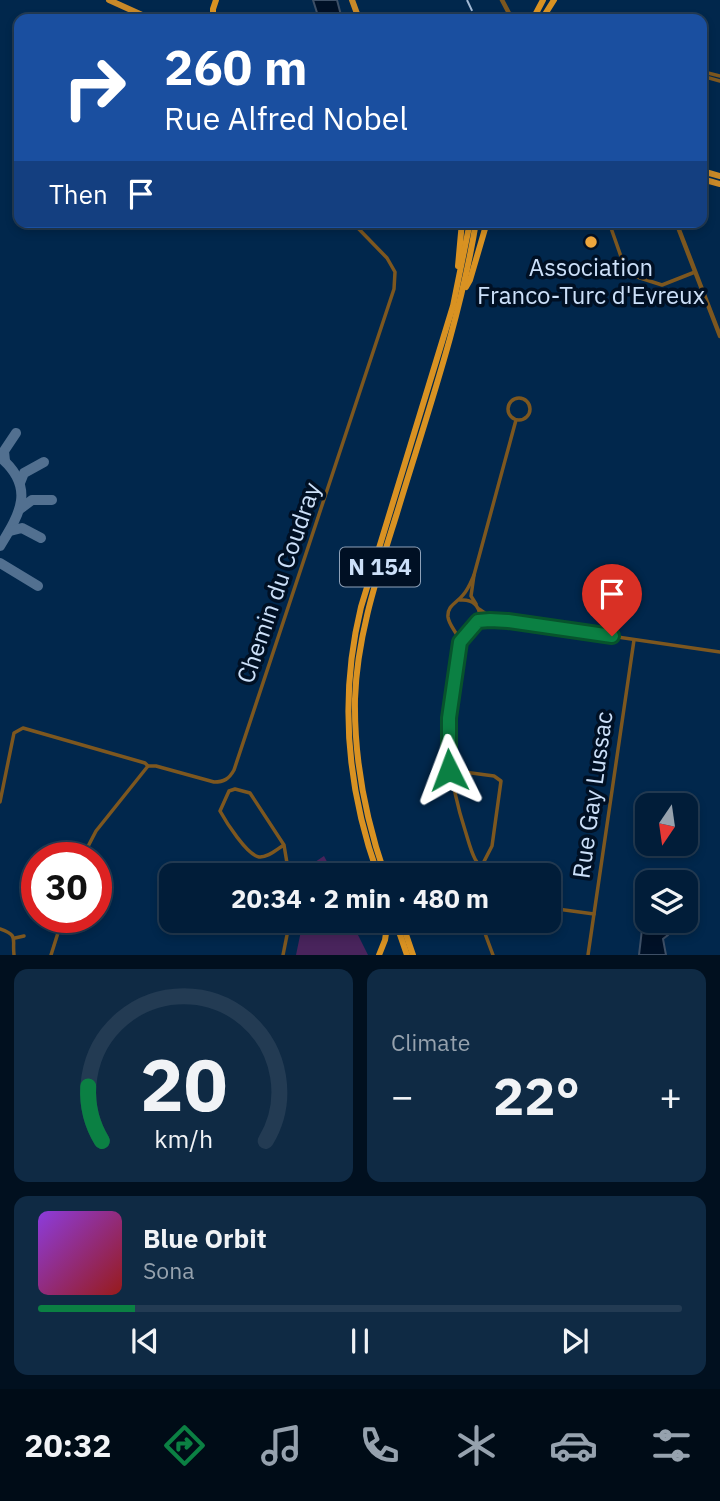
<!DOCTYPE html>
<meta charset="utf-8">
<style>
:root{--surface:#011d39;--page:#0f2a44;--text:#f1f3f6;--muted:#96a2ae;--line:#233b53;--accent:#0b8043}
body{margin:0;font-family:"IBM Plex Sans",sans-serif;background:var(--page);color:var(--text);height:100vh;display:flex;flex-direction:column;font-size:26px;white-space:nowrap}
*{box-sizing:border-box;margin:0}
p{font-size:23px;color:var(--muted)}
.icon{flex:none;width:38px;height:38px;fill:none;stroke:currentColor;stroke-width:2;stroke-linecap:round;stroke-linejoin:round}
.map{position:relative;height:955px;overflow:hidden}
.drawer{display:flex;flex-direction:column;gap:14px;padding:14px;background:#01101f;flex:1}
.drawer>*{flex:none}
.hud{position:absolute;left:14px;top:14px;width:693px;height:214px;border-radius:14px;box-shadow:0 4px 10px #0003,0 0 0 2px var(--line);background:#1a4fa0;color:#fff;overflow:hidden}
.needle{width:46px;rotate:193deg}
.tools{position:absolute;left:635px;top:793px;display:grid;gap:14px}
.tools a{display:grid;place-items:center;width:63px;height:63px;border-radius:14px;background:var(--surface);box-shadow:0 4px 10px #0003,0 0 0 2px var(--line);font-size:35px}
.speed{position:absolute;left:21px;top:842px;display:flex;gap:14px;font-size:35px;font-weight:700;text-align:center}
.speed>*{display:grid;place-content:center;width:91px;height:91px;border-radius:50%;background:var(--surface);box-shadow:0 4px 10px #0003,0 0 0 2px var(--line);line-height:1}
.speed .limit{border:10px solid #d22;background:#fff;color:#111}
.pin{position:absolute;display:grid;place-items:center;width:60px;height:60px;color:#fff;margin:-72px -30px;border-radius:50% 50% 50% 0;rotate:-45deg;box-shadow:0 0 7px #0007}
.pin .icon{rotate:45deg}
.me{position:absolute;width:77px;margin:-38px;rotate:357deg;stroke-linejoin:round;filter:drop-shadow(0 0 5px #0008)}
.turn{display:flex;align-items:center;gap:24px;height:147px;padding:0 35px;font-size:32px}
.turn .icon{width:91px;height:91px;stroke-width:2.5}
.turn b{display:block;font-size:49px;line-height:60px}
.then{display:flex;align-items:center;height:66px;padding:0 35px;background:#0003;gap:14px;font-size:26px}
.big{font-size:52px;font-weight:700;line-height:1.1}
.drawer .tile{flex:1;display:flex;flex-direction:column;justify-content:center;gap:10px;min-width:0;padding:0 24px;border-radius:14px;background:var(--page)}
.drawer .dial{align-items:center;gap:0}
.dial svg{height:182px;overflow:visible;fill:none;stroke:var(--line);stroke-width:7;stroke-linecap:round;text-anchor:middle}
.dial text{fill:var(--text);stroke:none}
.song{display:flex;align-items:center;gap:21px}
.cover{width:84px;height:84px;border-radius:10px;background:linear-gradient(135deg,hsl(270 70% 55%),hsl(0 70% 35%))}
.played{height:7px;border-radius:4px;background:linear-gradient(90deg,var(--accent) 15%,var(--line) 15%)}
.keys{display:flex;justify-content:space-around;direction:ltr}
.heat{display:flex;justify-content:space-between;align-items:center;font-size:38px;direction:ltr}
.drawer .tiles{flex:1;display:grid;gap:14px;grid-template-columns:1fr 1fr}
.tile:last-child{grid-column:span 2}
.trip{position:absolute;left:159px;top:863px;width:402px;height:70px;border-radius:14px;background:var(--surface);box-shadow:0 4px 10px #0003,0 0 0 2px var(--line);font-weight:700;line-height:70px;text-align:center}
.tab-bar{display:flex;height:112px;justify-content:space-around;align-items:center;background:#000c17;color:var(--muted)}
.tab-bar .icon{width:49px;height:49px}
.tab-bar .on{color:var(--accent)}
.tab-bar b{font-size:32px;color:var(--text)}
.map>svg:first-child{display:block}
</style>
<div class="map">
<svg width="720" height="955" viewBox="0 0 720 955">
<rect width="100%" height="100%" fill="#01274c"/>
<g fill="#49245c">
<polygon points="324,856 334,875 313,875 315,862"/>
<polygon points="303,921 351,921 368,955 296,955"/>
</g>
<g fill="#001127" stroke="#3d4f66" stroke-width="2">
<polygon points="313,0 337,0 342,19 319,19"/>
<polygon points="646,917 648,920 665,921 668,923 668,935 663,939 666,955 639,955 643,921"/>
</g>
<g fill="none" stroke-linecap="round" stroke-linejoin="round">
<g stroke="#527090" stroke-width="10">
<path d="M0,457C36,487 20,514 0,546"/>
<polyline points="5,461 4,451 16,433"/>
<polyline points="20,483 24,473 44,462"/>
<polyline points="20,509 32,500 52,500"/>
<polyline points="10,531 22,528 41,538"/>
<polyline points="0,563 38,586"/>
</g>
<g stroke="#7d571f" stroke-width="3.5">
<polyline points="704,72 720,76"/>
<polyline points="702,76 720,81"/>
<polyline points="604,225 611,228 625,268 634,276 662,285 695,272"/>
<circle cx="519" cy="409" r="11"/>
<path d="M474,575C471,582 468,590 463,595C457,603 447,605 448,617C449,626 458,633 460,642C449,717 441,756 465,830C471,849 473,865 491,875"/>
<polyline points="476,604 471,596 474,575 516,420"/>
<polyline points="479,609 492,618"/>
<polyline points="478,621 490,619 508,621 720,652"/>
<path d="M460,642L474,627L480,616C479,605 472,599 460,600"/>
<polyline points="449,770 494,776 501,781 492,846 477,875"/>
<path d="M0,802L14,733L23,728L145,763L148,766H156L214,782C224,782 229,779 234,770L394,289L395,272L387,258L352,222"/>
<path d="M284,845C277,849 268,858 259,857C247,855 226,822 220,811L229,791L235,789L250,793L284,845L289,875"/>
<polyline points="82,858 96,831 148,766"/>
<polyline points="550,908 594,914"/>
<polyline points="480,920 493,955"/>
<path d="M0,929C19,936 12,938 14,955"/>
<polyline points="15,938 24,936"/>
<polyline points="51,955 63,917"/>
<polyline points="283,955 290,920"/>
<polyline points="588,955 634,640"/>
</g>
<g stroke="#7d571f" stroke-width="4.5">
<polyline points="502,0 512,19"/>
<polyline points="702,64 704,72 702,77"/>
<polyline points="676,222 720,336"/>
</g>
<g stroke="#c98928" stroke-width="6">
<polyline points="109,0 151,19"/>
<polyline points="352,0 359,19"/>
<polyline points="702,171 720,176"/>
<polyline points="702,179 720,184"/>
</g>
<g stroke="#d99222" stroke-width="6">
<polyline points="213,19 213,9 216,0"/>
<polyline points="533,19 543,0"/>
<polyline points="542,19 554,0"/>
<polyline points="458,266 462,222"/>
<polyline points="466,287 470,280 487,222"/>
<path d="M378,875C347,788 339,697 361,607L453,306L470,222"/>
<path d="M385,875C365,817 354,760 355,699C357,635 378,574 397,513C426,417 460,321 476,222"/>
<polyline points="395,920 407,955"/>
<polyline points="401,920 413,955"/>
<polyline points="379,955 385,940 388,920"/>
</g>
<polyline stroke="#a2b9d5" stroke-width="2" stroke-dasharray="12 12" stroke-linecap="butt" points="467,0 476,19"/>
</g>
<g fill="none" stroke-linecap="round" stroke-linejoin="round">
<g stroke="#07532c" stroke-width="18">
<polyline id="route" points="449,770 449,718 460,642 478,621 490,620 508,621 612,636"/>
</g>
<use href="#route" stroke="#0b8043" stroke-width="12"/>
</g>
<circle fill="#efa73d" stroke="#001024" stroke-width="2.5" cx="591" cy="242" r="7"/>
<g text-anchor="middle" stroke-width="7" stroke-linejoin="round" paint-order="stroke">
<rect fill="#001024" stroke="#8fa2b9" stroke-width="2" x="340" y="547.5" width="80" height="39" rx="5"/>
<g font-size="23" font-weight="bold" fill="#cce0f9">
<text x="380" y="575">N 154</text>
</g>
<g font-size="24" fill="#cce0f9" stroke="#001024">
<text x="591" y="276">Association<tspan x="591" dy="28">Franco-Turc d'Evreux</tspan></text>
</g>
<g font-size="24" fill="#cce0f9" stroke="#001024">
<text transform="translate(279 583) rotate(-71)" y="8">Chemin du Coudray</text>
<text transform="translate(593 795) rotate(-82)" y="8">Rue Gay Lussac</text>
</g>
</g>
</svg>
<div class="tools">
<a><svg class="needle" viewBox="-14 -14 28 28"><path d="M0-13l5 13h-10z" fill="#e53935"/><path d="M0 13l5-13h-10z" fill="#96a2ae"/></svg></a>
<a><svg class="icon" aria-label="layers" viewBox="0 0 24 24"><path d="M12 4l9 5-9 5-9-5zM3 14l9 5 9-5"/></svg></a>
</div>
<div class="speed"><div class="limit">30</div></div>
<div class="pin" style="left:612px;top:636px;background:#d93025"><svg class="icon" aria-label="arrive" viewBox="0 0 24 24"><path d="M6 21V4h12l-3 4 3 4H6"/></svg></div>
<svg class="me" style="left:449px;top:770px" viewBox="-20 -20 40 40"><path d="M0-17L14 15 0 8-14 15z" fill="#0b8043" stroke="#fff" stroke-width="4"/></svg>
<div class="trip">20:34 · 2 min · 480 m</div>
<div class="hud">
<div class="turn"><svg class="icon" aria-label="right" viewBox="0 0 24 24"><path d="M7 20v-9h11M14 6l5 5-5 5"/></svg><div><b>260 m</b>Rue Alfred Nobel</div></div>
<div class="then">Then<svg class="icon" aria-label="arrive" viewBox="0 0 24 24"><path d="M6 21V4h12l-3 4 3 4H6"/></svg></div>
</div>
</div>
<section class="drawer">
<div class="tiles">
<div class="tile dial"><svg viewBox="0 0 100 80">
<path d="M14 69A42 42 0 1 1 86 69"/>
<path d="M14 69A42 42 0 0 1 8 45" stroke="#0b8043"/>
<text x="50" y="56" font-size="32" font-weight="700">20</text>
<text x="50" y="72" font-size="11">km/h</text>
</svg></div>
<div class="tile"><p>Climate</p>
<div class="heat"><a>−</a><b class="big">22°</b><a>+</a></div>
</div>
<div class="tile">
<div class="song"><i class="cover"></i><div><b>Blue Orbit</b><p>Sona</p></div></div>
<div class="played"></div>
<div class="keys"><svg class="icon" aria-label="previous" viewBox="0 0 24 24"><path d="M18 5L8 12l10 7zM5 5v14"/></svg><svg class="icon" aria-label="pause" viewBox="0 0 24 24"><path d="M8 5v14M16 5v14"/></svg><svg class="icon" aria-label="next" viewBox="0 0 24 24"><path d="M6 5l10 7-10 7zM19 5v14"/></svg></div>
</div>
</div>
</section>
<nav class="tab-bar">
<b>20:32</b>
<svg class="icon on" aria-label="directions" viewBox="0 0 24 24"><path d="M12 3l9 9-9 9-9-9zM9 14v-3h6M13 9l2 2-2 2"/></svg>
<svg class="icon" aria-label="music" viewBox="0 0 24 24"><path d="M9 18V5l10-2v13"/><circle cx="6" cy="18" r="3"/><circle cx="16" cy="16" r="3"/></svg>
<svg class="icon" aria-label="phone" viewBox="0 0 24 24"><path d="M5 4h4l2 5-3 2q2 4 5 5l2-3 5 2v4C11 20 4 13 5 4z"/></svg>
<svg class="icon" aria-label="climate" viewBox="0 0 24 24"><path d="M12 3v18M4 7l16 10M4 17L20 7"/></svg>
<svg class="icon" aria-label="car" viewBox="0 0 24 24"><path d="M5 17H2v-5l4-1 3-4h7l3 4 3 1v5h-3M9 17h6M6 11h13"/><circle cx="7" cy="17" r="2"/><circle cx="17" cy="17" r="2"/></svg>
<svg class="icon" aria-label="filters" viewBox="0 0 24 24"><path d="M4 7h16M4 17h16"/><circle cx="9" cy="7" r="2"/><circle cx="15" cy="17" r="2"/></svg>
</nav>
